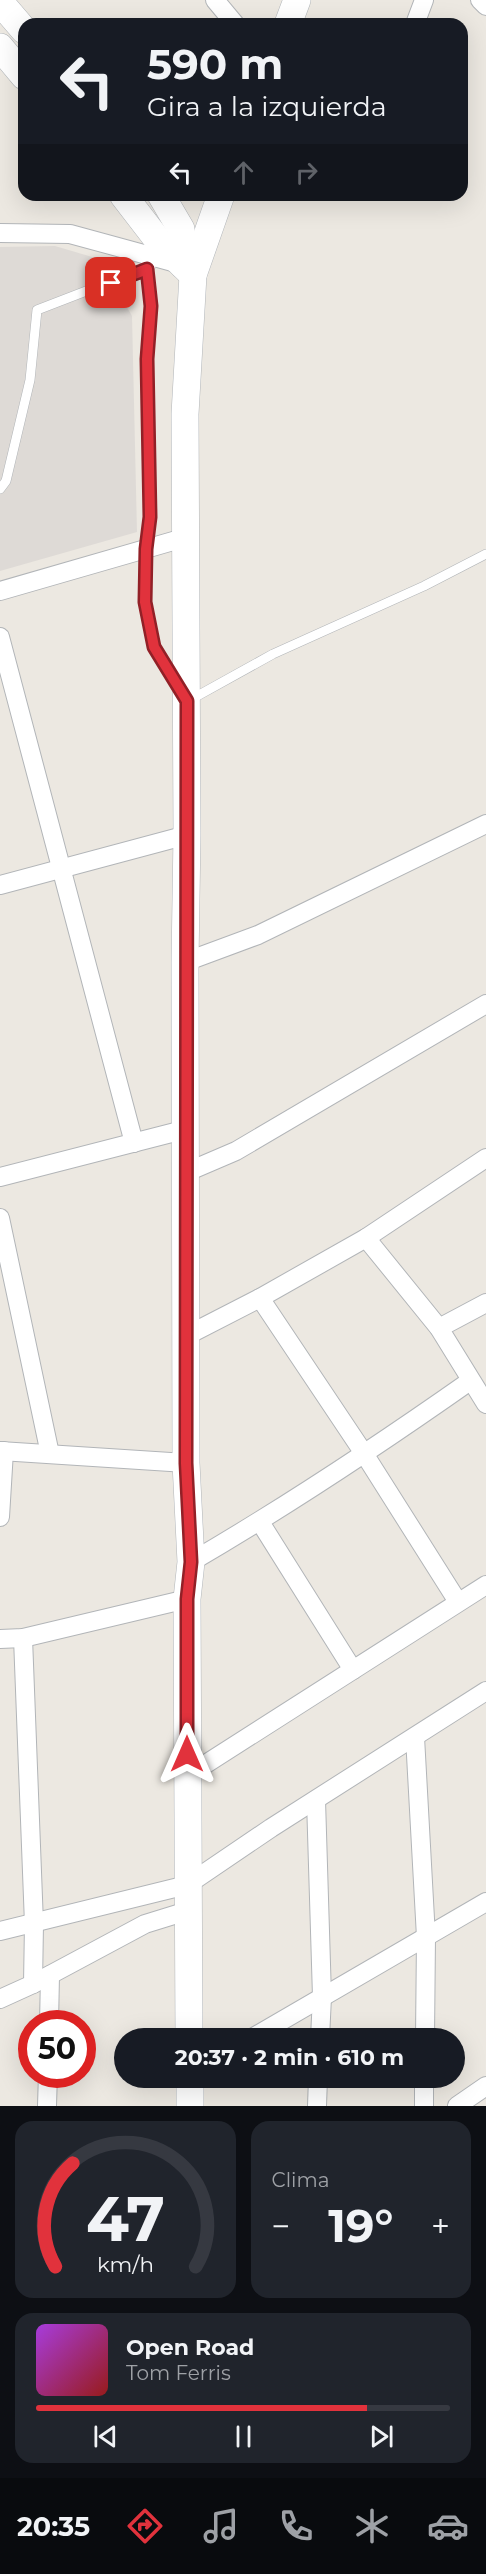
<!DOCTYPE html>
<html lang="es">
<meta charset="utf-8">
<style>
:root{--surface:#171b24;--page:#20242c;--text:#f1f3f6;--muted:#9ea1a6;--line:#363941;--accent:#e1323c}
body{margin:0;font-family:Montserrat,sans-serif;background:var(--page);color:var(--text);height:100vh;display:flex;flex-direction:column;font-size:22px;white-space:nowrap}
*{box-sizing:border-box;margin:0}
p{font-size:20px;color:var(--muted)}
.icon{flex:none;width:33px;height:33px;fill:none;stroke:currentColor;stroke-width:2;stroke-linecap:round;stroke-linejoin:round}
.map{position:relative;height:2106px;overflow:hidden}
.sheet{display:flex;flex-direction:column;gap:15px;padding:15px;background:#0d0f14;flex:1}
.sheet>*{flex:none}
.hud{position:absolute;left:18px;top:18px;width:450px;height:183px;border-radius:18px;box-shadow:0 6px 24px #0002;background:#171b24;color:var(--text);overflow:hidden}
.speed{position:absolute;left:18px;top:2010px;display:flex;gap:12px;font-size:30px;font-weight:700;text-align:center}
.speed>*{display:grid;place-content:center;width:78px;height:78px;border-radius:50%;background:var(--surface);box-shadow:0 6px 24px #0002;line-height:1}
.speed .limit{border:9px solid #d22;background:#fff;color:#111}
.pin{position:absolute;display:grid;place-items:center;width:51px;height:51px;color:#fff;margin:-26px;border-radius:12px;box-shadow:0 3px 9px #0006}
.me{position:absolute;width:66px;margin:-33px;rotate:0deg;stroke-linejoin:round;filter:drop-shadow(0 0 4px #0008)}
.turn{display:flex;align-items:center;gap:21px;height:126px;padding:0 30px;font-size:27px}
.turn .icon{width:78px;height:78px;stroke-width:2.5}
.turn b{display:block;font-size:42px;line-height:51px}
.lanes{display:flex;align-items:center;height:57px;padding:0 30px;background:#0003;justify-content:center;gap:30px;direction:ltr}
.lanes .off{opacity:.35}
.big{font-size:45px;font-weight:700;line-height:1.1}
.sheet .tile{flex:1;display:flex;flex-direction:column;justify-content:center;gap:9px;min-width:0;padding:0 21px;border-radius:18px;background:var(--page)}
.sheet .dial{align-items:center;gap:0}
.dial svg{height:156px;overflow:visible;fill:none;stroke:var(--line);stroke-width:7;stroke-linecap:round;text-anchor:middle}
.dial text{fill:var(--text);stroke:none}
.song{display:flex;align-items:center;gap:18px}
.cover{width:72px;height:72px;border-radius:9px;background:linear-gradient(135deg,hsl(280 70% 55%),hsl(0 70% 35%))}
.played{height:6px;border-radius:3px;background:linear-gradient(90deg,var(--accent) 80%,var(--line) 80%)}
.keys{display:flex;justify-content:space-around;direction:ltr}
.heat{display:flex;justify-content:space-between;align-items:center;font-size:33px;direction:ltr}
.sheet .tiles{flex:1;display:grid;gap:15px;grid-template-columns:1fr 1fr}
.tile:last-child{grid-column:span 2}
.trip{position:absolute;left:114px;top:2028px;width:351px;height:60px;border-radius:30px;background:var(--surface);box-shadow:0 6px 24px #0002;font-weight:700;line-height:60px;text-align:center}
.menu{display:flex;height:96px;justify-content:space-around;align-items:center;background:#090b0e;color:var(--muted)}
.menu .icon{width:42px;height:42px}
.menu .active{color:var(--accent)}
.menu b{font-size:27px;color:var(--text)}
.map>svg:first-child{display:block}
</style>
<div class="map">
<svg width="486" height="2106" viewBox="0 0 486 2106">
<rect width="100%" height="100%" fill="#ece8e1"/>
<polygon fill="#dedad6" points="55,246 99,259 132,316 137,532 0,571 0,247"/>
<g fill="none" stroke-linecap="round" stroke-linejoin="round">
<g stroke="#b2b5b8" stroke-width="10">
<g id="lane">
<polyline points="147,269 151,306 147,359 150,517 146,549 145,602 154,647 179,687"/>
<polyline points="0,489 6,481 30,380 37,310 151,266"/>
<polyline points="190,700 273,654 424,586 486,554"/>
</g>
</g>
<g stroke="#b2b5b8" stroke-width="20">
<g id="street">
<polyline points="215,0 235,24"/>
<polyline points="480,0 486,6"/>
<polyline points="415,24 424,0"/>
<polyline points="0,233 70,234 180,264"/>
<polyline points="0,591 187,537"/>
<polyline points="0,637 134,1143"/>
<polyline points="0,885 187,835"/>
<polyline points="185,962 258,935 486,824"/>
<polyline points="187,1172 236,1151 486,1004"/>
<polyline points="0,1177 187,1129"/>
<polyline points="0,1218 50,1454"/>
<polyline points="366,1238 439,1328 486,1404"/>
<polyline points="260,1298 365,1455 458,1602"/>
<polyline points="439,1328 486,1303"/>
<polyline points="186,1336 260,1298 366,1238 486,1158"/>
<polyline points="0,1451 186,1463"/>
<polyline points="0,1517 4,1451"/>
<polyline points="260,1522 353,1670"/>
<path d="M191,1562C287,1506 379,1445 470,1381"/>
<polyline points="23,1638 34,1924 33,1984"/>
<polyline points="0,1639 23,1638 187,1599"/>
<polyline points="415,1737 426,1937 425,2038"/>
<polyline points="187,1776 486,1585"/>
<polyline points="316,1800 322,1997 320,2038"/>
<polyline points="0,1931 187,1885 271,1828 486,1691"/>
<polyline points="0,1999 33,1984 145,1924 187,1911"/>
<polyline points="49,2024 50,1975"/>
<polyline points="252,2038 486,1902"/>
<polyline points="47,2106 48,2074"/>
<polyline points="317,2106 318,2078"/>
<polyline points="424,2106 424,2078"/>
<polyline points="457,2106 486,2086"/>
</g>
</g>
<g stroke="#b1b5b9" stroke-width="28">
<g id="secondary">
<polyline points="0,2 24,30"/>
<polyline points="288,24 297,0"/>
<polyline points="0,47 24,76"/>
<polyline points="123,195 160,243 193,275"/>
<polyline points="161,195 181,229 183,265"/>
<polyline points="189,2038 187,1599 191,1562 186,1463 185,962 187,835 185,414 193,275 221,195"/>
<polyline points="190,2078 190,2106"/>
</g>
</g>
<use href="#lane" stroke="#fff" stroke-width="9"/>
<use href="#street" stroke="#fff" stroke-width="18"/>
<use href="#secondary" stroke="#fff" stroke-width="27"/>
</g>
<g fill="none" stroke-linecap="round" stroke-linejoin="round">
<g stroke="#922027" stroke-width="15">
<polyline id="route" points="111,283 147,269 151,306 147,359 150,517 146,549 145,602 154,647 187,701 186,1463 191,1562 187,1599 187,1754"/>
</g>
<use href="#route" stroke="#e1323c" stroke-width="10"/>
</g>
</svg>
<div class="speed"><div class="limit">50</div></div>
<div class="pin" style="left:111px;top:283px;background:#d93025"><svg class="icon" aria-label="arrive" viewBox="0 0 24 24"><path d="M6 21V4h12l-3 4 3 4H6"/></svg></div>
<svg class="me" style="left:187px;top:1754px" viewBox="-20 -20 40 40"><path d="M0-17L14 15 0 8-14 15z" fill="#e1323c" stroke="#fff" stroke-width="4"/></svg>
<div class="trip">20:37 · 2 min · 610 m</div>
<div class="hud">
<div class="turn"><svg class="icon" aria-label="left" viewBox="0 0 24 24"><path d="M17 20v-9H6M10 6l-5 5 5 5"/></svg><div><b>590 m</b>Gira a la izquierda</div></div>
<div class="lanes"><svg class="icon" aria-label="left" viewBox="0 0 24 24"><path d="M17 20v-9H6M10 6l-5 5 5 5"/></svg><svg class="icon off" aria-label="ahead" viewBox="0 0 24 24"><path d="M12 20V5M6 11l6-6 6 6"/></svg><svg class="icon off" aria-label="right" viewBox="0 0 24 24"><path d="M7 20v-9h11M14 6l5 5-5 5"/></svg></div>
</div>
</div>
<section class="sheet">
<div class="tiles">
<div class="tile dial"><svg viewBox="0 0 100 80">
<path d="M14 69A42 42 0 1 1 86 69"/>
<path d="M14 69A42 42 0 0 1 23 16" stroke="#e1323c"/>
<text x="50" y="56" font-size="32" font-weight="700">47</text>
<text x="50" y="72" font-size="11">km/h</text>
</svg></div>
<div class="tile"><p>Clima</p>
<div class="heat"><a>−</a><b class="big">19°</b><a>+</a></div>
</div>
<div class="tile">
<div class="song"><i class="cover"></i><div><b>Open Road</b><p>Tom Ferris</p></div></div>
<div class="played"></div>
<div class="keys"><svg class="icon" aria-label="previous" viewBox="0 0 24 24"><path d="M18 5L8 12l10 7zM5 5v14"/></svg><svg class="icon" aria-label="pause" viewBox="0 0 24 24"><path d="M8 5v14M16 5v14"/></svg><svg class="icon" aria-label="next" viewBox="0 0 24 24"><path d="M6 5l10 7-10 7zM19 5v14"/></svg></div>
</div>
</div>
</section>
<nav class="menu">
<b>20:35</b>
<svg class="icon active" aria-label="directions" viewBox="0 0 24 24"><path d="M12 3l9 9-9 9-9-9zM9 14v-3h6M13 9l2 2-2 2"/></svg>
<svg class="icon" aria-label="music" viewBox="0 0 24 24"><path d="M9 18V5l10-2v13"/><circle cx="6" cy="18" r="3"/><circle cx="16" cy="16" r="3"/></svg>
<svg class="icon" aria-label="phone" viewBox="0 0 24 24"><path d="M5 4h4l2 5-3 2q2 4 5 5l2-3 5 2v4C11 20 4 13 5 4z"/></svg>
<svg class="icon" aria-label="climate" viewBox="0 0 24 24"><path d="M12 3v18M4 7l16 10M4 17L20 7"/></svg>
<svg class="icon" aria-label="car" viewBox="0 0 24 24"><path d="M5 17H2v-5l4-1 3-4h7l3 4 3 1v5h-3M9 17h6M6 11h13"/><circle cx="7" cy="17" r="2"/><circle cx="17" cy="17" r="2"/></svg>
</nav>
